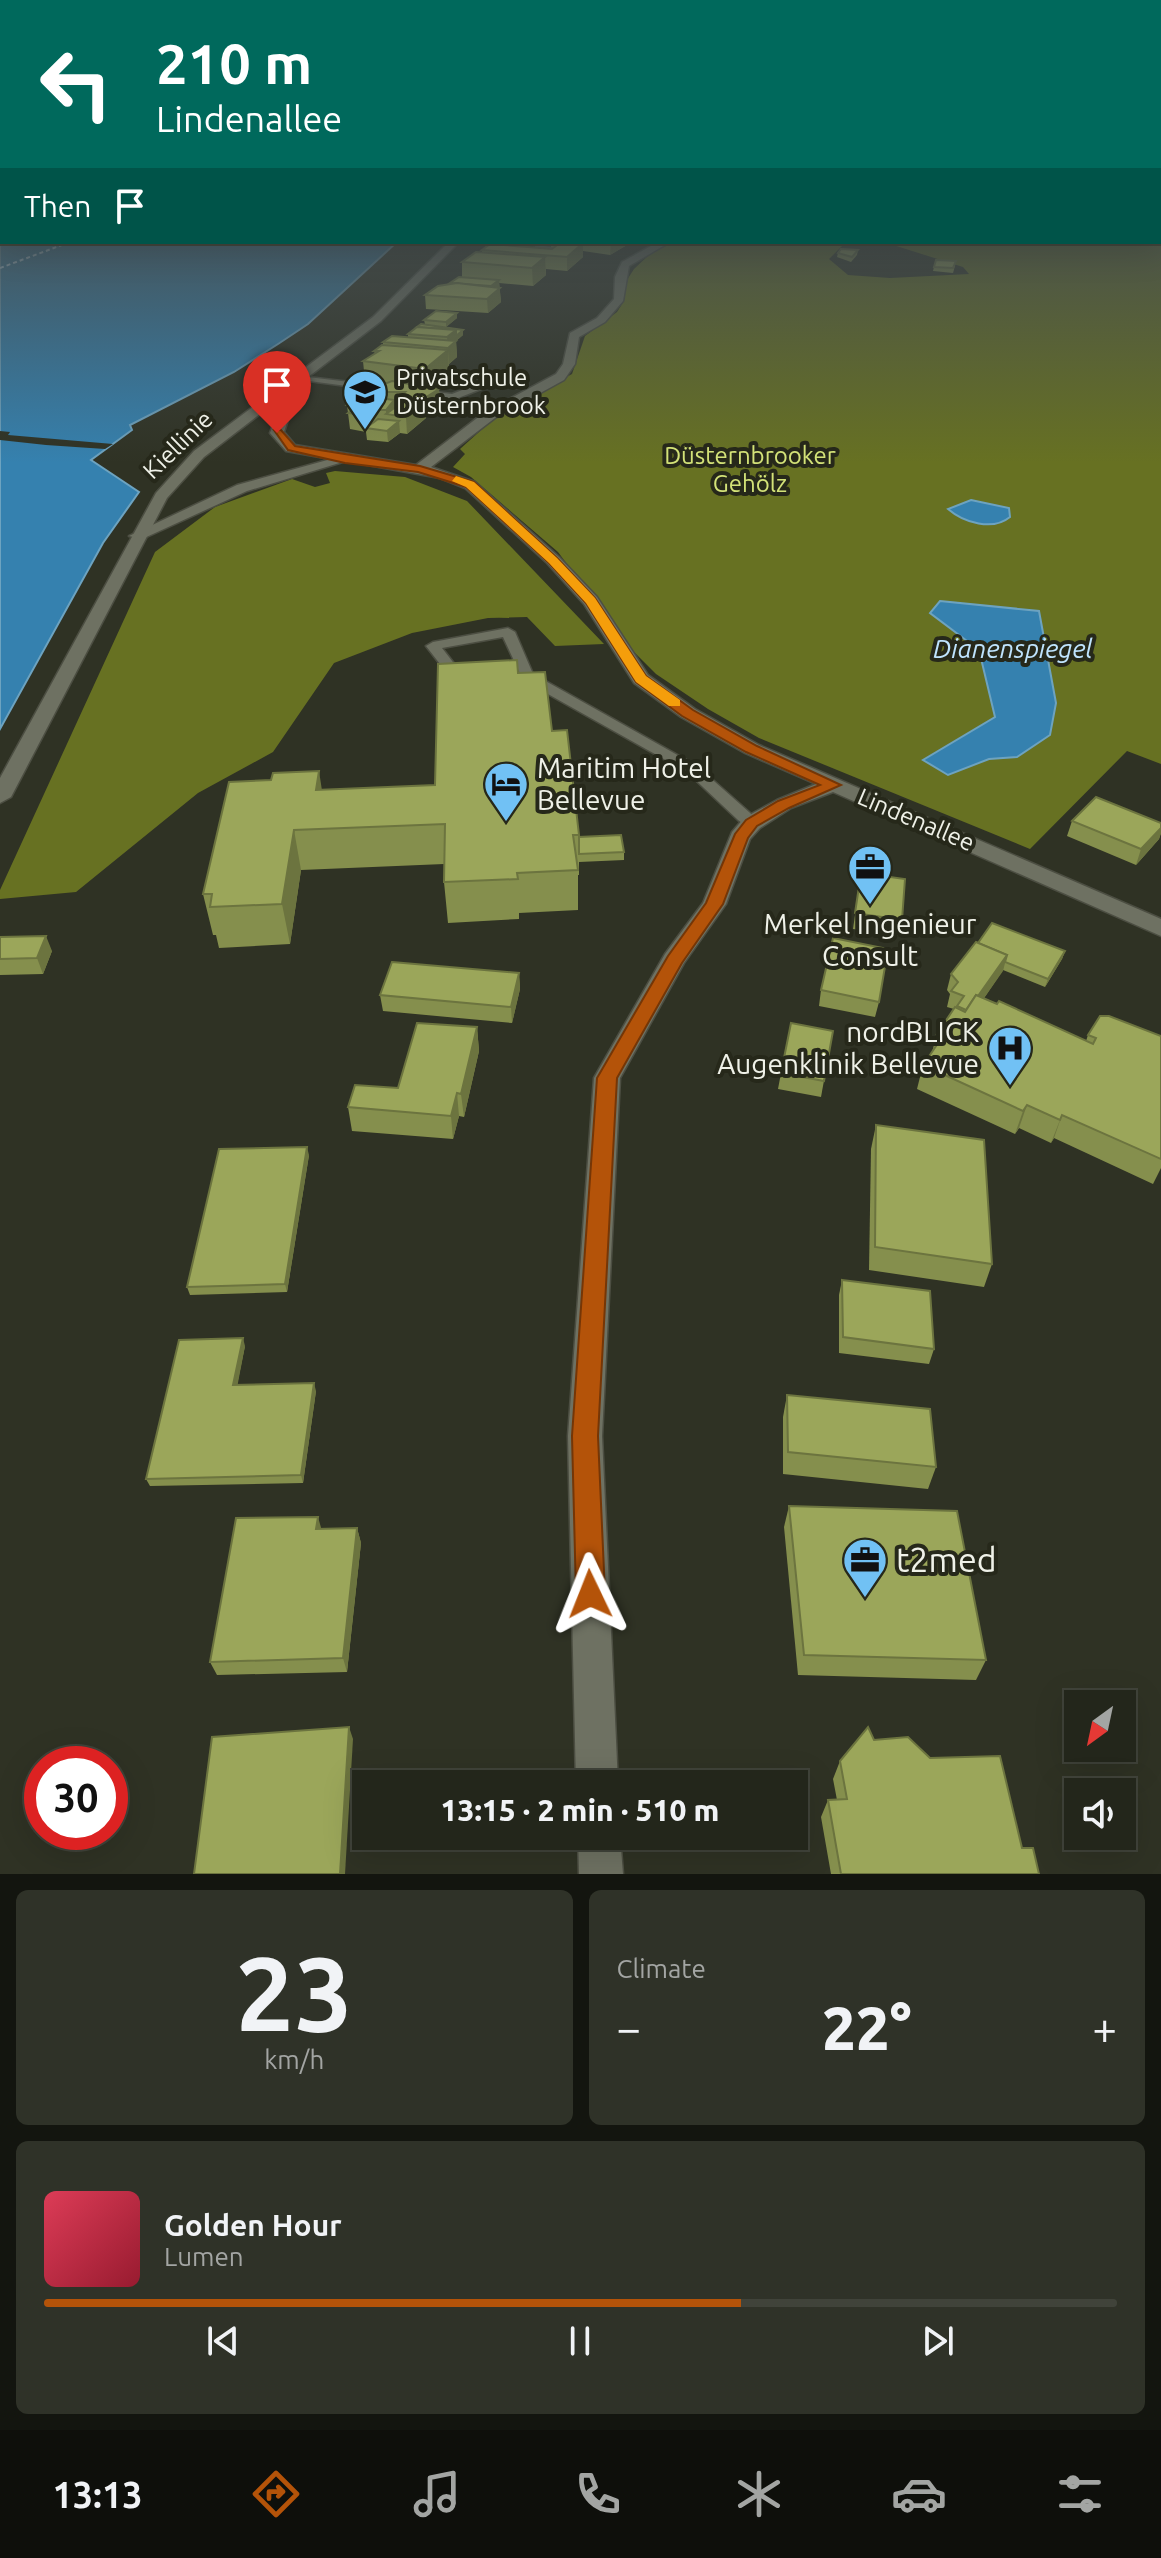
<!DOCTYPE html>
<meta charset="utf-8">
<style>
:root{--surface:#23261b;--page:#2f3228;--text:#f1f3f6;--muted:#a3a5a3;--line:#40433a;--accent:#b45309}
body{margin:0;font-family:Ubuntu,sans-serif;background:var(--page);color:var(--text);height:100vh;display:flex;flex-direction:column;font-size:30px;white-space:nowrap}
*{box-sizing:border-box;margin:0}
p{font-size:26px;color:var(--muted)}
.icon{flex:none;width:44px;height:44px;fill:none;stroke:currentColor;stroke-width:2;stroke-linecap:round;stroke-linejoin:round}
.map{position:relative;height:1874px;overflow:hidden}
.panel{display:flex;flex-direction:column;gap:16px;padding:16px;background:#13150f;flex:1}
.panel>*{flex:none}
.top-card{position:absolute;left:0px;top:0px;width:1162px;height:244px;box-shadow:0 8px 32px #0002,0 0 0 2px var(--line);background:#00695c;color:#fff;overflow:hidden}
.needle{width:52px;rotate:213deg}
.controls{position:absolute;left:1064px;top:1690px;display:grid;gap:16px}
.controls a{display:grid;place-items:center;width:72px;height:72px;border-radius:0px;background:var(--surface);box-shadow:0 8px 32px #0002,0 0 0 2px var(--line);font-size:40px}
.speed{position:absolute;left:24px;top:1746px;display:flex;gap:16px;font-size:40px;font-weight:700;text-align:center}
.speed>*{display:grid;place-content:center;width:104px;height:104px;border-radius:50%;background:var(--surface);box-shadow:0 8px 32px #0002,0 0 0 2px var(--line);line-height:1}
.speed .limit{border:12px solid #d22;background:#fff;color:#111}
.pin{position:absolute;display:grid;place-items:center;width:68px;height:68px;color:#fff;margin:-82px -34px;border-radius:50% 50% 50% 0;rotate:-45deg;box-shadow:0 0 8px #0007}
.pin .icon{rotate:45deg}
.me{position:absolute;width:88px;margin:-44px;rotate:358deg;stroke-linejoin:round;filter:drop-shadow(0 0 6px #0008)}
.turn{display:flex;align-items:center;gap:28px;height:168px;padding:0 24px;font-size:36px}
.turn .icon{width:104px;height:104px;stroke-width:2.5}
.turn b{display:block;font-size:56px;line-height:68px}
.then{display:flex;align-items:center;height:76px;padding:0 24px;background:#0003;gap:16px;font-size:30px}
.big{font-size:60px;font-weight:800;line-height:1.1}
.panel .widget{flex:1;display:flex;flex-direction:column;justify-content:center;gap:12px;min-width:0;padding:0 28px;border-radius:12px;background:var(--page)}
.panel .dial{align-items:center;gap:0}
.dial b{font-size:104px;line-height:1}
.song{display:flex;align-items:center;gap:24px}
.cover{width:96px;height:96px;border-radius:12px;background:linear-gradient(135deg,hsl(350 70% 55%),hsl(350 70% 35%))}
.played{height:8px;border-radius:4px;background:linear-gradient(90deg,var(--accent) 65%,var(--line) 65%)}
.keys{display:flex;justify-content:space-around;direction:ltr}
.heat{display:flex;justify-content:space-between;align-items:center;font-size:44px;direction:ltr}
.panel .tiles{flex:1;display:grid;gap:16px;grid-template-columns:1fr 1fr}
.widget:last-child{grid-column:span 2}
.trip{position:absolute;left:352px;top:1770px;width:456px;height:80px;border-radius:0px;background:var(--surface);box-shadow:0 8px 32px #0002,0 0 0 2px var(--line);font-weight:800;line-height:80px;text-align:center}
.tab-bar{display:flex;height:128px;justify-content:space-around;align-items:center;background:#0e0f0b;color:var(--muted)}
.tab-bar .icon{width:56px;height:56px}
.tab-bar .active{color:var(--accent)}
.tab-bar b{font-size:36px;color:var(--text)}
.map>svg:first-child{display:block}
</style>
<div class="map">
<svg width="1161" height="1874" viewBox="0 0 1161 1874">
<rect width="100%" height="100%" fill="#2f3224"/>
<g fill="#677122" fill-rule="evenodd">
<path d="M1161,204V764L1127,751L1030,849L759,738L708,709L656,674L626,644L558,552L471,477L453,467L465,454L460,449L499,414L572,374L585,336L617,312L624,301L627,280L634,269L650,254L674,242H846L829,259L848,275L890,278L969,274L963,267L890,244L860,242H1160ZM979,650L1017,757L989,759L948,775L924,759L995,717Z"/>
<polygon points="335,471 405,477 467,501 604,644 555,646 527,617 488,618 412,633 334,663 273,752 198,793 76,892 0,899 0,890 155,552 215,507 292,479 315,487 330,483 326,473"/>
</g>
<g fill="#3581af" stroke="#6da3c0" stroke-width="2">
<polygon points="0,201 2,242 397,242 308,324 278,344 234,372 130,425 132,430 91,460 139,492 103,543 0,729"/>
<path d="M971,500L1009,508L1010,517C993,531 964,523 948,509Z"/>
<polygon points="940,601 1039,611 1056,703 1050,735 1017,757 989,759 948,775 923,760 995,717 979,650 930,613"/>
</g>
<polygon fill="#2f3224" points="0,431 10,432 8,435 113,444 105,449 46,445 0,440"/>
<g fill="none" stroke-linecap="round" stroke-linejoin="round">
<polyline stroke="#bfe4fe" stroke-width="2" stroke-dasharray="4 3" stroke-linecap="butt" points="0,268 70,242"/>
<g stroke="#4c4e42" stroke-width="3">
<g id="service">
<polygon points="536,245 575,250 579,252 575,254 533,249"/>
<polygon points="506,373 509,378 453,400 294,379 299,376 452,394"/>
<polygon points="508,628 515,632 533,674 697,766 758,820 760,823 758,826 746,826 738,820 687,772 523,680 503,637 442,648 466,679 459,683 454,682 426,646 433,642"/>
</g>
</g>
<g stroke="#4c4e42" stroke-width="3">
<g id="minor">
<polygon points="658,242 670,242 629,266 623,301 605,322 579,337 575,364 564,380 495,418 431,467 475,482 559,557 597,597 648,675 695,709 759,745 1161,919 1161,936 833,792 791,808 760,828 750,839 726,904 684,963 620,1078 602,1436 618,1784 576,1784 568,1436 594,1078 665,954 703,903 732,832 744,818 777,800 816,784 745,753 681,717 634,683 584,604 547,563 465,488 440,478 346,461 247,491 142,539 129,536 237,485 331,459 286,451 270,433 288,383 294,379 300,383 284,432 295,445 416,465 485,412 556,374 563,364 570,333 597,318 614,299 615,277 622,262"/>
<polygon points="578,1836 620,1836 623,1874 579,1874"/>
</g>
</g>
<g stroke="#4c4e42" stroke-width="3">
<polygon id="tertiary" points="449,242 459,242 381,321 204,457 167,498 11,797 0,803 0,778 156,493 194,451 373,317"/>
</g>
<use href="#service" fill="#6e7162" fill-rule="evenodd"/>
<use href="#minor" fill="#6e7162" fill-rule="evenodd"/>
<use href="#tertiary" fill="#6e7162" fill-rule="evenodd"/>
</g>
<g fill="#858f4d">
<polygon points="494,242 528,242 521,247 552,249 554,248 551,247 551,242 632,242 610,255 583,251 583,257 567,271 546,269 546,275 533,286 499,283 501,302 488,313 426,309 425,295 462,277 462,262 482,252 482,250 494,244"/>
<polygon points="858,250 857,255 851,262 837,257 838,253"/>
<polygon points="955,266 953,273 933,271 934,267"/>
<polygon points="457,318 446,327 463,330 463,335 456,341 457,357 449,364 449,370 429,387 439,389 440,405 426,414 426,418 407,434 400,433 388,442 367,440 366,432 350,429 347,405 378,398 377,392 384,384 365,381 363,361 375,354 374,351 383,345 383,342 408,337 408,334 425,324 424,320"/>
<polygon points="518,673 552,731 567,730 579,837 624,852 624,860 579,862 579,875 578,875 578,910 519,913 519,919 448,923 444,882 444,864 301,870 290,944 219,948 216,935 213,935 203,894 322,790 435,785"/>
<polygon points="1072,821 1161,823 1161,833 1159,839 1136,865 1067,836"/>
<polygon points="861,873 902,920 899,936 853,929"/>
<polygon points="0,937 52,951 43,974 0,975"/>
<polygon points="978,943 1065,951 1062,959 1045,987 1003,970 984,998 1086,1041 1088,1035 1161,1036 1161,1168 1153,1184 1054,1138 1051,1143 1019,1128 1015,1134 917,1089 923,1065 932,1052 937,1034 954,1009 947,1007 950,994 947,990 951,974"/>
<polygon points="519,973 520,989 512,1023 383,1011 380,995"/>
<polygon points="821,990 879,1002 875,1017 819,1006"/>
<polygon points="477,1027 479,1051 464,1117 459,1116 453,1139 352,1131 348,1107 398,1088"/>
<polygon points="833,1031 821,1097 778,1089 781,1073"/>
<polygon points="876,1125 992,1264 984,1287 869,1270 871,1149"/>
<polygon points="309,1155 287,1292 190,1295 187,1287"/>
<polygon points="842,1280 934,1349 929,1364 839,1353 839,1295"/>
<polygon points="245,1346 237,1385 316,1391 303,1483 150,1486 146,1479"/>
<polygon points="787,1395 936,1467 928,1489 783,1474 783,1417"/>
<polygon points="789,1506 986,1660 976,1680 798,1675 784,1527"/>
<polygon points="357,1528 361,1543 347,1672 217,1675 210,1662 321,1529"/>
<polygon points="874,1740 1022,1848 1039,1874 831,1874 821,1817 828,1800 837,1800 833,1779 840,1761"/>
</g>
<g fill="#6c743f">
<polygon points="611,242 632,242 610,255"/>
<polygon points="583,243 583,257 567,271 567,257"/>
<polygon points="545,257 546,275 533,286 532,268"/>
<polygon points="499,280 501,302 488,313 487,299 491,286"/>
<polygon points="457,313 457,318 446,327 446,322"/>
<polygon points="456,330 463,330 463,335 456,341 457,357 449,364 447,337"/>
<polygon points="448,350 449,370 427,390 425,369"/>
<polygon points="439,389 440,405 426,414 426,418 407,434 406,417 420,401"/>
<polygon points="394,400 395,416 386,414 386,410"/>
<polygon points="371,410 373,427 366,428 365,415"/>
<polygon points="399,421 400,433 388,442 387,431"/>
<polygon points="319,771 325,810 316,790"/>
<polygon points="1161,828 1161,833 1159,839 1136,865 1141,849"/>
<polygon points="294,830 301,870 290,944 282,904"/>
<polygon points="46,936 52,951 43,974 37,958"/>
<polygon points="1065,951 1062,959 1045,987 1048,979"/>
<polygon points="1007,955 1003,971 964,1027 968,1011"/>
<polygon points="519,973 520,989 512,1023 511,1007"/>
<polygon points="477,1027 479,1051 464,1117 461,1094"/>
<polygon points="457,1093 459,1116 453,1139 451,1116"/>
<polygon points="1027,1105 1019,1128 1015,1134 1023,1111"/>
<polygon points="1062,1115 1054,1138 1051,1143 1060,1120"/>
<polygon points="307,1147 309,1155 287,1292 285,1284"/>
<polygon points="243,1338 245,1346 236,1393 233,1385"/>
<polygon points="314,1383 316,1391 303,1483 301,1475"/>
<polygon points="318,1517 322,1531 316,1529"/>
<polygon points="357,1528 361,1543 347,1672 343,1658"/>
<polygon points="349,1727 353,1739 345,1874 340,1874"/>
</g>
<g fill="#9ba65a" stroke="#6c743f" stroke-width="2">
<polygon points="561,242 583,243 567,257 482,250 490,244 552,249"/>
<polygon points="841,249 858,250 852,257 838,253"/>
<polygon points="476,252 545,257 532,268 462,262"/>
<polygon points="936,260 956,261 953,268 934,267"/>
<polygon points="459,277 499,280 491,286 450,283"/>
<polygon points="457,283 500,288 487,299 425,295 438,286"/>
<polygon points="436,311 457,313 446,322 424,320"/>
<polygon points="421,324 463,330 456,336 456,330 417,327"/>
<polygon points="417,327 456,330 447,337 408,334"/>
<polygon points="392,336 456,341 448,348 383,342"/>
<polygon points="382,345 448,350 425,369 363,361 379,351 374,351"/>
<polygon points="392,381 439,389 420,401 425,402 406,417 386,414 407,399 398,398 405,392 377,392 384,384"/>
<polygon points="365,396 394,400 386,410 371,410 365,415 348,413 355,408 347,405"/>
<polygon points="378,419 399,421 387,431 366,428"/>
<polygon points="517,660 518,673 545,672 552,731 567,730 579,835 573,835 578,870 517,873 518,879 444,882 445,824 294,830 282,904 210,907 212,894 203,894 229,782 271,780 273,773 319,771 316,790 435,785 438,664"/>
<polygon points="1096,797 1161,823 1161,828 1141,849 1072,821"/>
<polygon points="621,835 624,852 579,854 579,837"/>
<polygon points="861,873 905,879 902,920 855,913"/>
<polygon points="992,923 1065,951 1048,979 1005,962 1007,955 978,943"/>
<polygon points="46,936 37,958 0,959 0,937"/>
<polygon points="833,938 888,949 879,1002 821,990"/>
<polygon points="976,942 1007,955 978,996 976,995 966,1010 957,1006 964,996 951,991 958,982 951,974"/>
<polygon points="392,962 519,973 511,1007 380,995"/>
<polygon points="976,995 997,1004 999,1001 1093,1044 1096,1038 1088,1035 1100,1016 1109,1016 1161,1036 1161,1159 1062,1115 1060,1120 1027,1105 1023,1111 923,1065 943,1036 937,1034 955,1007 965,1012"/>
<polygon points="417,1023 477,1027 461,1094 457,1093 451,1116 348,1107 355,1085 398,1088"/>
<polygon points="791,1023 833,1031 824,1081 781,1073"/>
<polygon points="876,1125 984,1140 992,1264 875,1247"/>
<polygon points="307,1147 285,1284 187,1287 219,1149"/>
<polygon points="842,1280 930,1291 934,1349 843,1337"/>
<polygon points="243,1338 233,1385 314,1383 301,1475 146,1479 179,1340"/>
<polygon points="787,1395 930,1409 936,1467 788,1452"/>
<polygon points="789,1506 957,1511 986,1660 804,1655"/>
<polygon points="318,1517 316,1529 357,1528 343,1658 210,1662 236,1518"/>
<polygon points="349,1727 340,1874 194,1874 212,1737"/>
<polygon points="868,1727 874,1740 908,1737 930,1758 1000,1756 1022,1848 1033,1848 1039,1874 841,1874 828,1800 847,1799 840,1761"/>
</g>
<linearGradient id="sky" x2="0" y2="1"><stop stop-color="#1a1c14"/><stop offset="0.43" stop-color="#474f50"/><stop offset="1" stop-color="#474f50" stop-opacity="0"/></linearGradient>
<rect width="1161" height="463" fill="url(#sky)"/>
<polygon fill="#b45309" stroke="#753606" stroke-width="2" points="274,430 281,430 295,446 420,466 474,482 557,558 595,598 646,676 693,710 757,746 841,785 789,808 757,826 748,838 723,904 682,963 617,1078 598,1436 605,1594 601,1604 590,1608 580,1604 576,1594 572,1436 597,1078 668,956 706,903 735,834 746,820 778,801 820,785 746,752 682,716 636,682 586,603 549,563 466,487 418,472 345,463 288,450"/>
<polygon fill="#f59e0b" points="456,476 474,482 557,558 595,598 646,676 680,700 680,706 669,706 636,682 586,603 549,563 466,487 452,481"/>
<defs>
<g id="school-pin" transform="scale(2.3)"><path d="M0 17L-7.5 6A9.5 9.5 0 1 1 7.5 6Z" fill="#71c1f4" stroke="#26281a"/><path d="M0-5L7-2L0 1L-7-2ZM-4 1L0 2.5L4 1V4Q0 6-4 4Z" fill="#111"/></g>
<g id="hotel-pin" transform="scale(2.3)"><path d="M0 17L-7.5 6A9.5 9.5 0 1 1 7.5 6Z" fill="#71c1f4" stroke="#26281a"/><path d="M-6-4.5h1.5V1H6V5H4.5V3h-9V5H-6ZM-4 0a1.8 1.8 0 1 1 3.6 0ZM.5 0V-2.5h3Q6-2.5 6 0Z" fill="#111"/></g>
<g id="office-pin" transform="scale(2.3)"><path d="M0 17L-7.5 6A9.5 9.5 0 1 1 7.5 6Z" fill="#71c1f4" stroke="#26281a"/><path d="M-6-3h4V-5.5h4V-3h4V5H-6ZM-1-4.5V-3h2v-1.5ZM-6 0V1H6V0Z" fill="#111"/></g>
<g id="hospital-pin" transform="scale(2.3)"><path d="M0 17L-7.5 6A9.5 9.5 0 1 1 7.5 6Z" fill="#71c1f4" stroke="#26281a"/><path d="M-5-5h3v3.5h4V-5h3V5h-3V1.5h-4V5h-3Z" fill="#111"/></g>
</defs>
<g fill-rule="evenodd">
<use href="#school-pin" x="365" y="392"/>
<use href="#hotel-pin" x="506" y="784"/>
<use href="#office-pin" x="870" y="867"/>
<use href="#hospital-pin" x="1010" y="1048"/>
<use href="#office-pin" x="865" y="1560"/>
</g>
<g text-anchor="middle" stroke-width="8" stroke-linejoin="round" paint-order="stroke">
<g font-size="24" fill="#eff1e8" stroke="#26281a" text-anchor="start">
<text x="396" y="386">Privatschule<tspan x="396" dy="28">Düsternbrook</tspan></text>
</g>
<g font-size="24" fill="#eff1e8" stroke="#26281a">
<text transform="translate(178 445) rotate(-44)" y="8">Kiellinie</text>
<text transform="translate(916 820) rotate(23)" y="8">Lindenallee</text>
</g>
<g font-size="24" fill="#d3e278" stroke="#26281a">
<text x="750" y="464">Düsternbrooker<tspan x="750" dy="28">Gehölz</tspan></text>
</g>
<g font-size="26" font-style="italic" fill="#bfe4fe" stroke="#26281a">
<text x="1013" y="658">Dianenspiegel</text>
</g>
<g font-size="28" fill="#eff1e8" stroke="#26281a" text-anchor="start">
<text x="537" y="778">Maritim Hotel<tspan x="537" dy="32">Bellevue</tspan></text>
<text x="870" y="934" text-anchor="middle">Merkel Ingenieur<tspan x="870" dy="32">Consult</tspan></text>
<text x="979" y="1042" text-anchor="end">nordBLICK<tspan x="979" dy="32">Augenklinik Bellevue</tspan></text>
</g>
<g font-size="34" fill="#eff1e8" stroke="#26281a" text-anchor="start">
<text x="896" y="1572">t2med</text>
</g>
</g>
</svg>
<div class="controls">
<a><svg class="needle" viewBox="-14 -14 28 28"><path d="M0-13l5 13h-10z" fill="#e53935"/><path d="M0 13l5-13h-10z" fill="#a3a5a3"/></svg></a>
<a><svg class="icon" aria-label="sound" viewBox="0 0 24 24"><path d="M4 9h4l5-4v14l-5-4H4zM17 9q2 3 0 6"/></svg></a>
</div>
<div class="speed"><div class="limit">30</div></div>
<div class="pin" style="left:277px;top:433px;background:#d93025"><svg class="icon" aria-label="arrive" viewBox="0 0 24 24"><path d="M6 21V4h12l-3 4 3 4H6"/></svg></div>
<svg class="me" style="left:590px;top:1594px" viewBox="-20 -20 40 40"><path d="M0-17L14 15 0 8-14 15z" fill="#b45309" stroke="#fff" stroke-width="4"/></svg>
<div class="trip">13:15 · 2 min · 510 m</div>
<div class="top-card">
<div class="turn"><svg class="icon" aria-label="left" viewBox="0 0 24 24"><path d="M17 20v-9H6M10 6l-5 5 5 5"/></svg><div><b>210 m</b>Lindenallee</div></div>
<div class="then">Then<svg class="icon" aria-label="arrive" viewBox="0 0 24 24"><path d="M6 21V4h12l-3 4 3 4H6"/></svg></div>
</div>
</div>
<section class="panel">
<div class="tiles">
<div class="widget dial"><b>23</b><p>km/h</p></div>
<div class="widget"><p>Climate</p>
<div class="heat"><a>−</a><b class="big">22°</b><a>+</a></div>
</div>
<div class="widget">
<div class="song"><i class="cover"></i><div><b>Golden Hour</b><p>Lumen</p></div></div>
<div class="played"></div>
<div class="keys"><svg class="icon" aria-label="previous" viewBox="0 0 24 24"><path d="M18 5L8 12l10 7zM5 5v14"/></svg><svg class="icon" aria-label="pause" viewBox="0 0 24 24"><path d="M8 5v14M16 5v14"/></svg><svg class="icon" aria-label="next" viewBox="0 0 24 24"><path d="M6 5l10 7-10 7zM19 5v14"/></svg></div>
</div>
</div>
</section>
<nav class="tab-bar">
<b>13:13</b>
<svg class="icon active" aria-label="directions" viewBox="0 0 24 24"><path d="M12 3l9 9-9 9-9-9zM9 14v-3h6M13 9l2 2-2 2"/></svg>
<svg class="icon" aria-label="music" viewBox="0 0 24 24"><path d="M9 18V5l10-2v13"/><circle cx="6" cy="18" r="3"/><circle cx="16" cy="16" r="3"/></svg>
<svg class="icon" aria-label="phone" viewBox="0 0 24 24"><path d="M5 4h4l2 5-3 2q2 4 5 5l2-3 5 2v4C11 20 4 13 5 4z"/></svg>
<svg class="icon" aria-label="climate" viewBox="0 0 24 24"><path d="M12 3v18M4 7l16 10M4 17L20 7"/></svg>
<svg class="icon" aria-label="car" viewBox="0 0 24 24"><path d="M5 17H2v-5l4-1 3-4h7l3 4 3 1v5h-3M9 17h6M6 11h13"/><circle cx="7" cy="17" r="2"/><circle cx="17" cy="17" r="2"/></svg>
<svg class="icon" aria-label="filters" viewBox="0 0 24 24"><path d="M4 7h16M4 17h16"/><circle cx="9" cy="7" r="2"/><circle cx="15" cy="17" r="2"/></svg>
</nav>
